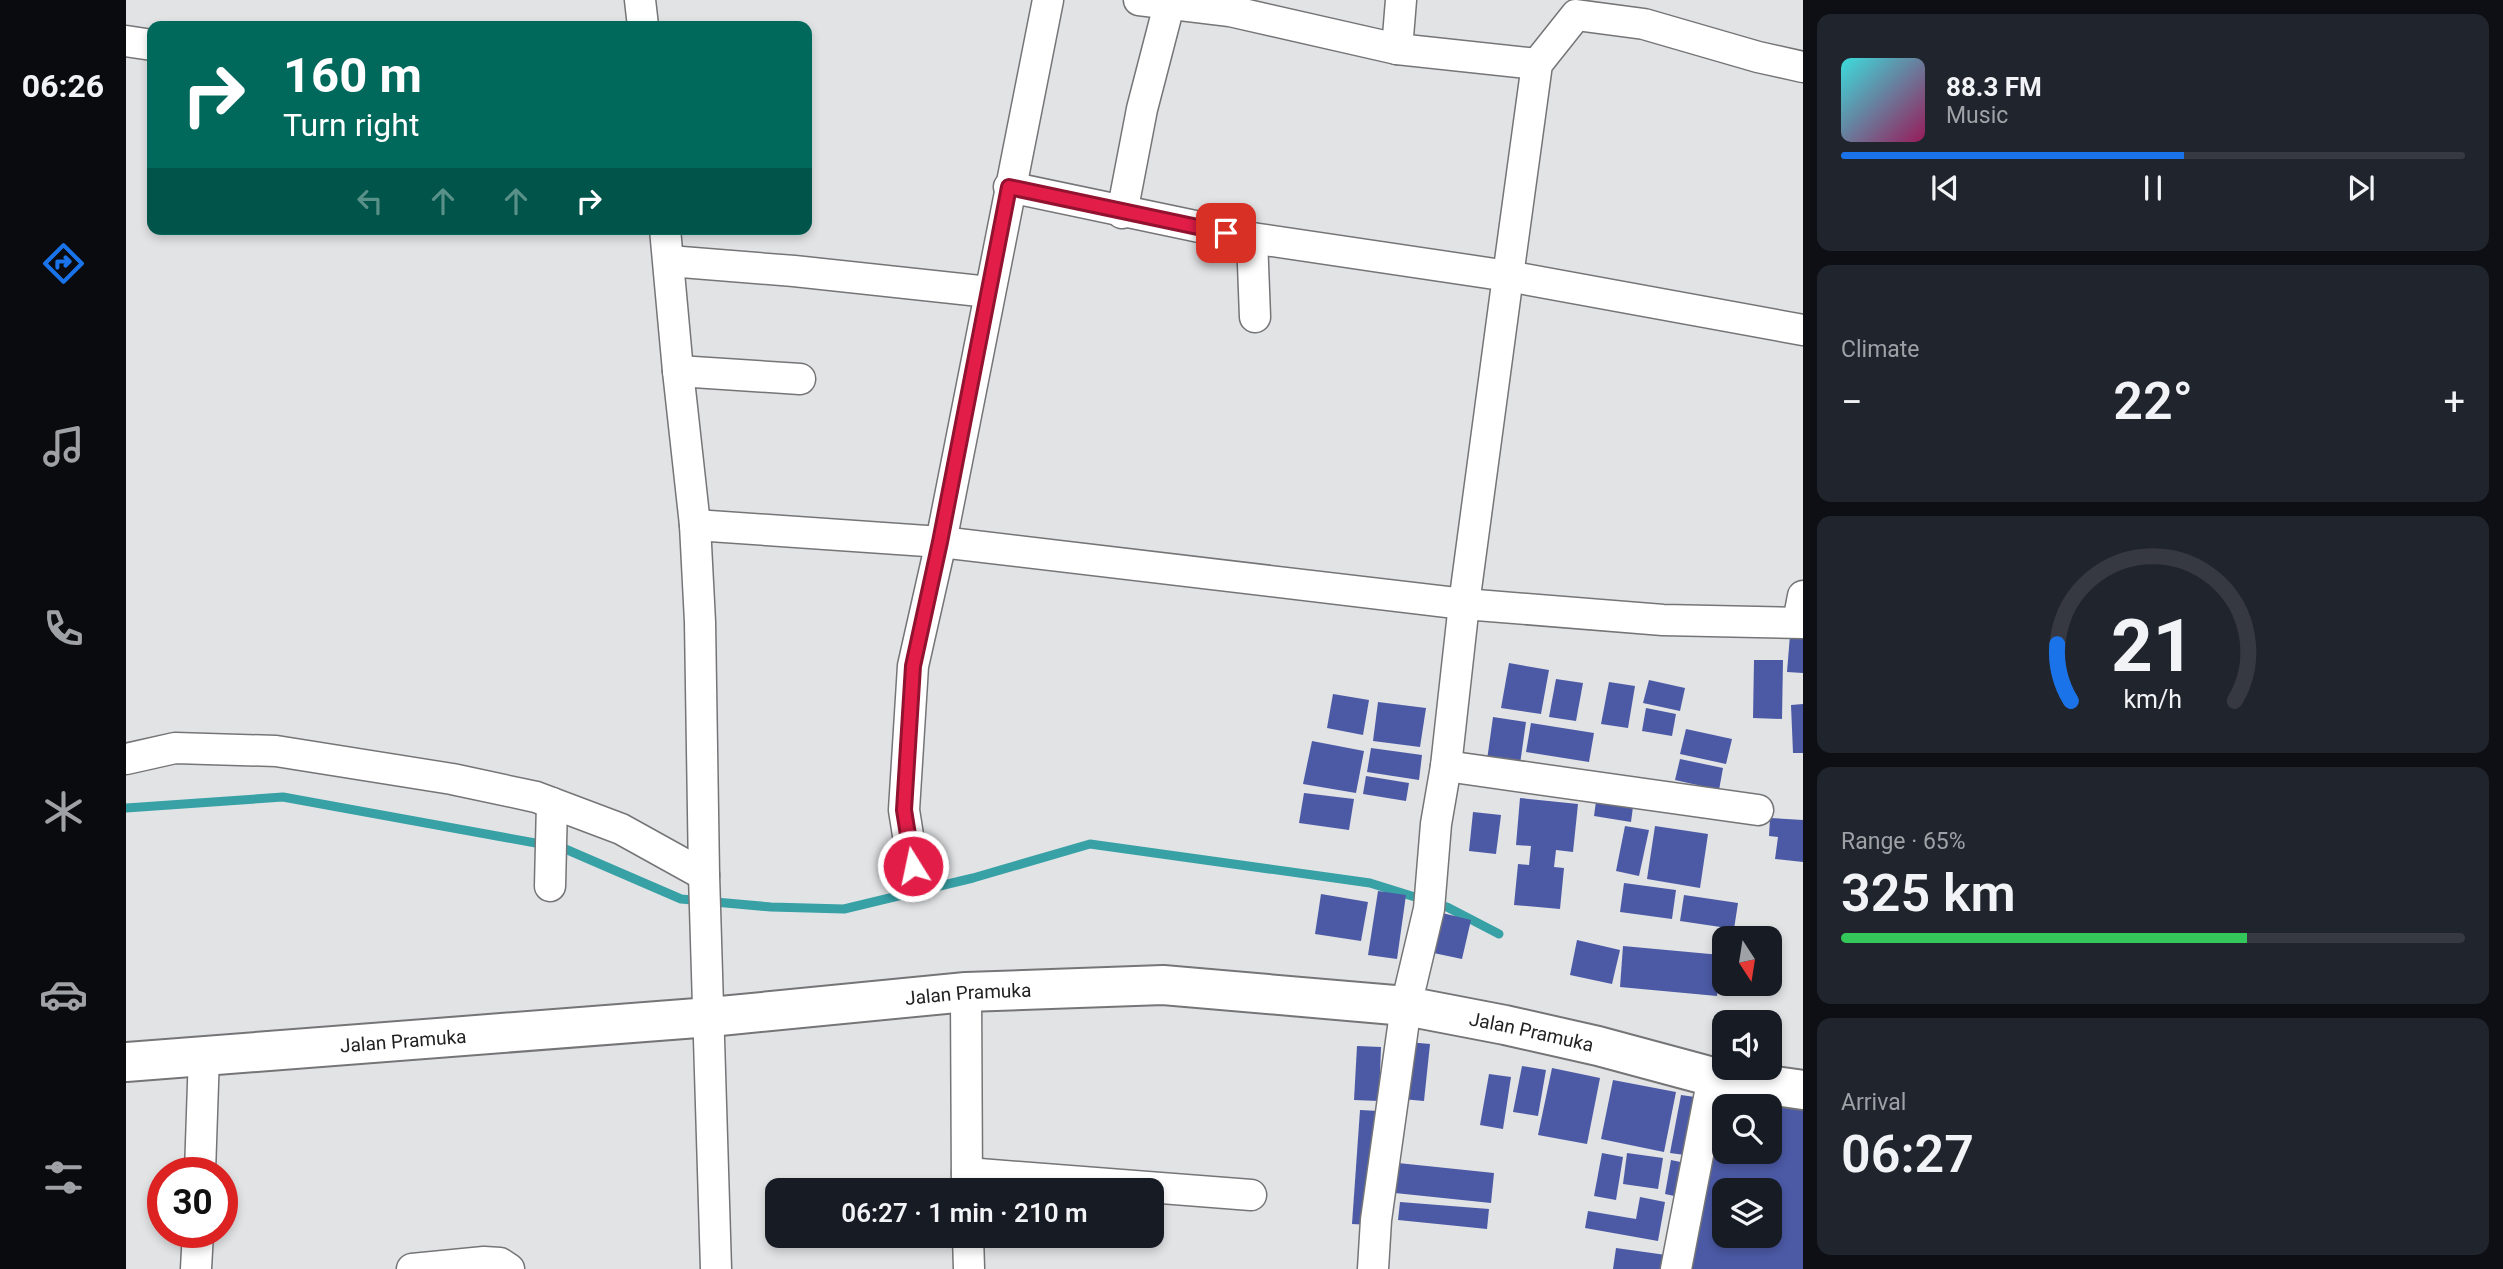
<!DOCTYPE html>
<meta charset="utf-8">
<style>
:root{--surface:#171b24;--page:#20242c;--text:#f1f3f6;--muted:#9ea1a6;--line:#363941;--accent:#1a73e8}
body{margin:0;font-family:Roboto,sans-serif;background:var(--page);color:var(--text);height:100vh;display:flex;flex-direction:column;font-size:26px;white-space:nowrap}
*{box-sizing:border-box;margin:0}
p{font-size:23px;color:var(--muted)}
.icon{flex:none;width:38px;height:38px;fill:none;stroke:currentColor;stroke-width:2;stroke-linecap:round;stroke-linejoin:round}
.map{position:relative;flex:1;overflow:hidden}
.drawer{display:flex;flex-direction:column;gap:14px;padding:14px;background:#0d0f14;width:700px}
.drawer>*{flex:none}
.guide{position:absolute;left:21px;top:21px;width:665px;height:214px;border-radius:14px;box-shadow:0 4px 10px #0003;background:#00695c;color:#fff;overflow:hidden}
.needle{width:46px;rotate:168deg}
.controls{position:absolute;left:1586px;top:926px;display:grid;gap:14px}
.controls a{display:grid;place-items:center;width:70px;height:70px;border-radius:14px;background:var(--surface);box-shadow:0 4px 10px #0003;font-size:35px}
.speed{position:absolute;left:21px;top:1157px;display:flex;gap:14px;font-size:35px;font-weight:700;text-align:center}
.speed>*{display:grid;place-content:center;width:91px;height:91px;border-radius:50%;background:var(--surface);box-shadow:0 4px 10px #0003;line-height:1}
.speed .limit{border:10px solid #d22;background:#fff;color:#111}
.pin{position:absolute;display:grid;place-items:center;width:60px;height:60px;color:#fff;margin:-30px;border-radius:14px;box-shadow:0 4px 10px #0006}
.me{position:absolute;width:77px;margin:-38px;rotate:350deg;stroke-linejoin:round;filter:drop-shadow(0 0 5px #0008)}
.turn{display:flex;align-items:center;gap:24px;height:147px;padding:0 21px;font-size:32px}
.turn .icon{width:91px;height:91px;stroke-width:2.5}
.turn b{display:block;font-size:49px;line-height:60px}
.lanes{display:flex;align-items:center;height:66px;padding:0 21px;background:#0003;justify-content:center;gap:35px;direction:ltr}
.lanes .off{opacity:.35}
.big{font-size:52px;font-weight:600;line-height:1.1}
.drawer .card{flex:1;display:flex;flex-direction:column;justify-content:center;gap:10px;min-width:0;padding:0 24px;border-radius:14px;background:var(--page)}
.drawer .dial{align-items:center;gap:0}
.dial svg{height:182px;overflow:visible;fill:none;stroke:var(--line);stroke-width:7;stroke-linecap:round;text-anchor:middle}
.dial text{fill:var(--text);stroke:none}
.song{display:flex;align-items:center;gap:21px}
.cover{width:84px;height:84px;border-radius:10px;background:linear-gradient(135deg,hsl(180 70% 55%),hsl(330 70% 35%))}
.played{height:7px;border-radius:4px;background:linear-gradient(90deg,var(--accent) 55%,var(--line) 55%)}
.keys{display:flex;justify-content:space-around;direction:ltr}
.heat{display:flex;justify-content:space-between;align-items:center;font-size:38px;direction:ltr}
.charge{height:10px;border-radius:5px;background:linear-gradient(90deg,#34c759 65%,var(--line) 0)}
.trip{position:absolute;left:639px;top:1178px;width:399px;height:70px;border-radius:14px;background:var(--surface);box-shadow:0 4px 10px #0003;font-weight:600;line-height:70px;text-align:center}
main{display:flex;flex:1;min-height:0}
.tabs{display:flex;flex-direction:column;width:126px;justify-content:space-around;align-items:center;background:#090b0e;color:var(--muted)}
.tabs .icon{width:49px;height:49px}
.tabs .on{color:var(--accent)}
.tabs b{font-size:32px;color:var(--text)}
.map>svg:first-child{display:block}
</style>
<main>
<nav class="tabs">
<b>06:26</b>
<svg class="icon on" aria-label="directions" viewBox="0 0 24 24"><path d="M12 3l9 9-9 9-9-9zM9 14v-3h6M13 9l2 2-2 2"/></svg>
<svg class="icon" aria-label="music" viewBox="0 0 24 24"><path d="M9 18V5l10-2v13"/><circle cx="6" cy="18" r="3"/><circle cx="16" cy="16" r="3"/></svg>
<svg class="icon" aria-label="phone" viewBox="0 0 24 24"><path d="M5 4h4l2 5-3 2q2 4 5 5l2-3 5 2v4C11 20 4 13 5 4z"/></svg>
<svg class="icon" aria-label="climate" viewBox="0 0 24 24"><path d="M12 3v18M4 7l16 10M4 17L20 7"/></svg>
<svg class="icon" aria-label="car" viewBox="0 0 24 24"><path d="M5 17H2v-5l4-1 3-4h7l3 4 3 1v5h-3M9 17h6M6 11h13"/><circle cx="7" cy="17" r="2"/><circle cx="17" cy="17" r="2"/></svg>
<svg class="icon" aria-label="filters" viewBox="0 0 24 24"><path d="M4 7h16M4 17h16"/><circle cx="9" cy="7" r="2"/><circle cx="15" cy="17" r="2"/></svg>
</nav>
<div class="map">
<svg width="1677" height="1269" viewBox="0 0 1677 1269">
<rect width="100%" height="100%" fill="#e2e3e5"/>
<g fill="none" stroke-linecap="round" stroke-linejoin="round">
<polyline stroke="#37a1a6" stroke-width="9" points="0,808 157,797 437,848 555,899 645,907 718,909 847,878 964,844 1244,883 1321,907 1373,934"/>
</g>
<g fill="#4c5aa6" fill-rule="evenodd">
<polygon points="1664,635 1677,636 1677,673 1661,672"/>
<polygon points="1628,660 1657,660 1656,719 1627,718"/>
<polygon points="1383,663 1423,670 1415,714 1375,708"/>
<polygon points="1430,679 1457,683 1450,721 1423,717"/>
<polygon points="1523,680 1559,688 1554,711 1517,703"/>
<polygon points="1483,682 1509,686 1502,728 1475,724"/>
<polygon points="1207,694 1243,700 1237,735 1201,728"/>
<polygon points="1252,702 1300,708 1294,747 1247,741"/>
<polygon points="1677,704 1677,753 1667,753 1665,705"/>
<polygon points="1520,708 1550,714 1546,736 1516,731"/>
<polygon points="1367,717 1400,722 1394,764 1361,760"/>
<polygon points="1405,723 1468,733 1463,762 1400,752"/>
<polygon points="1560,729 1606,739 1600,764 1554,754"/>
<polygon points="1186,741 1238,751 1230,793 1177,784"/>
<polygon points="1245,748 1296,755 1293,780 1241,772"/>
<polygon points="1554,759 1597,768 1593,790 1549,780"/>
<polygon points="1240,776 1283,783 1280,801 1237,794"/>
<polygon points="1178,793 1228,799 1223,830 1173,823"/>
<polygon points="1471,794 1508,799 1505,822 1468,816"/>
<polygon points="1394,798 1452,804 1447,852 1430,850 1428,867 1438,868 1434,909 1388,905 1392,864 1403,865 1405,846 1390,845"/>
<polygon points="1347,812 1375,815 1370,854 1343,851"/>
<polygon points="1644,818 1677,820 1677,862 1649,859 1652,837 1643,836"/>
<polygon points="1499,826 1523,830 1513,876 1490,871"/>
<polygon points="1529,826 1582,834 1574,888 1521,879"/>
<polygon points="1498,883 1550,890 1546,919 1494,912"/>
<polygon points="1252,891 1280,895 1271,959 1242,955"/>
<polygon points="1195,894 1242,902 1235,941 1189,934"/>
<polygon points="1558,895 1612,903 1608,929 1554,921"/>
<polygon points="1308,911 1345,920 1336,959 1298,951"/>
<polygon points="1451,940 1494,950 1486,984 1444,975"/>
<polygon points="1497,946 1595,955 1591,996 1494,987"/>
<polygon points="1282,1042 1304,1044 1298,1101 1276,1099"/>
<polygon points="1231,1046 1255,1047 1253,1101 1228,1100"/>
<polygon points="1396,1066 1420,1070 1412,1116 1387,1112"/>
<polygon points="1426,1068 1474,1078 1461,1144 1412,1135"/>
<polygon points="1363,1074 1385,1077 1377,1129 1354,1125"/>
<polygon points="1487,1080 1550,1092 1538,1152 1475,1139"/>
<path d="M1587,1094L1677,1107V1269H1554ZM1598,1106H1643V1152H1598ZM1598,1190H1643V1236H1598Z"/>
<polygon points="1555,1095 1569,1097 1559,1155 1544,1153"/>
<polygon points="1234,1110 1253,1111 1246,1225 1226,1224"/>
<polygon points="1476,1153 1497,1157 1490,1200 1468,1196"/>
<polygon points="1501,1153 1537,1158 1532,1189 1497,1184"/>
<polygon points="1545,1160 1559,1163 1553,1197 1539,1194"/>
<polygon points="1272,1163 1368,1173 1365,1203 1269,1193"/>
<polygon points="1514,1197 1539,1202 1532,1241 1459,1228 1462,1211 1510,1219"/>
<polygon points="1274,1202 1363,1209 1361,1229 1272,1220"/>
<polygon points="1490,1248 1540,1255 1538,1269 1487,1269"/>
</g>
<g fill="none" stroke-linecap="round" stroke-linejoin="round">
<g stroke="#757577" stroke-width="33">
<g id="street">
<polyline points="514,0 517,26"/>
<polyline points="1013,0 1104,11 1271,49 1411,64"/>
<polyline points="0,41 26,45"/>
<polyline points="1271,49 1275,0"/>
<polyline points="1677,67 1632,57 1518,24 1450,15 1411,64 1382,276 1677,330"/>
<polyline points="883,187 1126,238 1382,276 1338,604 1320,766 1310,824 1303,909 1280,1006 1250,1220 1247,1269"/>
<polyline points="996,213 1016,109 1043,5"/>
<polyline points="539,229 552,371 569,525 574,622 578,875 590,1269"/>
<polyline points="1126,238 1129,317"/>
<polyline points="543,261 668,271 863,292"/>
<polyline points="552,371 674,379"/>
<polyline points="569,525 815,542 1338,604 1537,620 1677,623"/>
<polyline points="1672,622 1677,596"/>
<polyline points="0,759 49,748 150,751 326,779 410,797 495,829 578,875"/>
<polyline points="1320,766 1632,810"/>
<polyline points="787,867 778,810 787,666 815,542 922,0"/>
<polyline points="424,886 426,803"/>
<polyline points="840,992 841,1190"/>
<polyline points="74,1172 78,1054"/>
<polyline points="841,1173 1125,1195"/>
<polyline points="842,1236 843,1269"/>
<polyline points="70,1269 72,1232"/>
<polyline points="286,1269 358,1262 374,1263 383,1269"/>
<polyline points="1550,1269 1587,1077"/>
</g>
</g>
<g stroke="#757577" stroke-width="42">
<g id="secondary">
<path id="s1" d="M0,1062L584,1017L840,992L1037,985L1280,1006L1379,1025L1472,1046L1587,1077L1677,1090"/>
</g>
</g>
<use href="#street" stroke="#fff" stroke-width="30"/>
<use href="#secondary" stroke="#fff" stroke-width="38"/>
</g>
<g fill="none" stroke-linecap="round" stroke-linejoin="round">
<g stroke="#92132f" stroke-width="18">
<polyline id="route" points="787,866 778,810 787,666 814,542 883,187 1100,233"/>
</g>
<use href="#route" stroke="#e11d48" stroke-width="12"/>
</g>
<g text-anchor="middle" stroke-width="7" stroke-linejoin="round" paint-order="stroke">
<g font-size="19" fill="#222223" stroke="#eff0f2">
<text dy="7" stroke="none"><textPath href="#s1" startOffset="845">Jalan Pramuka</textPath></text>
<text dy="7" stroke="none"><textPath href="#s1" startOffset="1412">Jalan Pramuka</textPath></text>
<text dy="7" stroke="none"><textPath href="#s1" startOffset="278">Jalan Pramuka</textPath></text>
</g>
</g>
</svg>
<div class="controls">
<a><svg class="needle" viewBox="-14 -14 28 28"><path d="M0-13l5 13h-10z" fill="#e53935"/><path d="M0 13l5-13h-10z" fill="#9ea1a6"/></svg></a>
<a><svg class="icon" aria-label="sound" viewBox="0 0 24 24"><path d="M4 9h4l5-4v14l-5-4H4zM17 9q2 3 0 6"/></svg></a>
<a><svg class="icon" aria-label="search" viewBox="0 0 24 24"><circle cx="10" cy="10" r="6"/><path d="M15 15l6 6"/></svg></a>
<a><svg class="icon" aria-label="layers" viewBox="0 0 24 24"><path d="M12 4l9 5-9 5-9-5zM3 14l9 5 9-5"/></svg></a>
</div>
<div class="speed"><div class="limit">30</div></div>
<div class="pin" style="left:1100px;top:233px;background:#d93025"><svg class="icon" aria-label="arrive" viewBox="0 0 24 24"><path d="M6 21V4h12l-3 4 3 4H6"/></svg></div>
<svg class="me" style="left:787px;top:866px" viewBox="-20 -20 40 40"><circle r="17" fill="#e11d48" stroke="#fff" stroke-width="3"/><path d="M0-11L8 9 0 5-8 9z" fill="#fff"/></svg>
<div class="trip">06:27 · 1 min · 210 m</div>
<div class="guide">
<div class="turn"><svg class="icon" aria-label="right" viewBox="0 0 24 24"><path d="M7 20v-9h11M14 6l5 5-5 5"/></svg><div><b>160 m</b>Turn right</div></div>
<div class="lanes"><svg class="icon off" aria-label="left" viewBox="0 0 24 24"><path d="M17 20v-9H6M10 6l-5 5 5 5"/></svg><svg class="icon off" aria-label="ahead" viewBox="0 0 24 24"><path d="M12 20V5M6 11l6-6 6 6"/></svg><svg class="icon off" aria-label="ahead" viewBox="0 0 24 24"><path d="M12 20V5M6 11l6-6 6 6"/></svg><svg class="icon" aria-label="right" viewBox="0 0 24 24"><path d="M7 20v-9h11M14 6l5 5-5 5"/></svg></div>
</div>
</div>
<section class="drawer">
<div class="card">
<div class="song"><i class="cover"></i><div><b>88.3 FM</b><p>Music</p></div></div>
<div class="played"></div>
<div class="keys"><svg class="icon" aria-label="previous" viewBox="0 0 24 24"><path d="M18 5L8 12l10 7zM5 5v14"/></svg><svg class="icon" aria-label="pause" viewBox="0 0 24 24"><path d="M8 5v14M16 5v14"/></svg><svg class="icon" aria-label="next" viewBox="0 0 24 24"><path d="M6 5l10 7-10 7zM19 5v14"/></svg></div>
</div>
<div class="card"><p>Climate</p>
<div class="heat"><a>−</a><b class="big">22°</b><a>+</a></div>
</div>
<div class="card dial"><svg viewBox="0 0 100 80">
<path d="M14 69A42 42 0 1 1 86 69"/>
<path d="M14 69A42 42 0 0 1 8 44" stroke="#1a73e8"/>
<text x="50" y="56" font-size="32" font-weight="700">21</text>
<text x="50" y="72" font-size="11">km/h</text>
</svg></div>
<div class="card"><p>Range · 65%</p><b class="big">325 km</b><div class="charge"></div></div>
<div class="card"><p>Arrival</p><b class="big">06:27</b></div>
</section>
</main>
